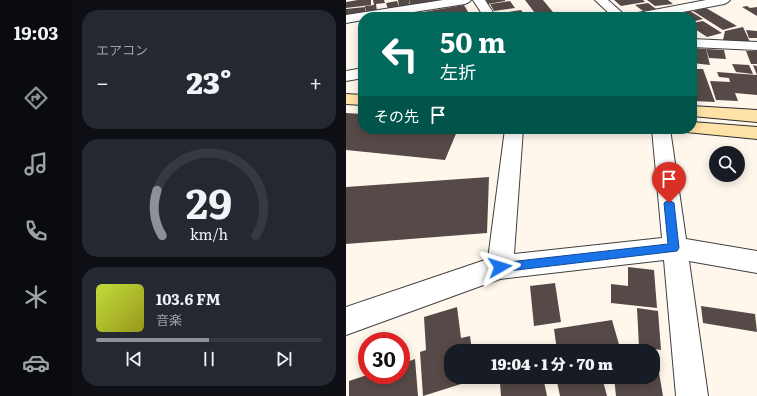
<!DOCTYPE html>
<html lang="ja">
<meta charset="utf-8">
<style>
:root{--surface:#171b24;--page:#242831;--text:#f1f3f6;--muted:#9ea1a6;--line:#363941;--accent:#8c9099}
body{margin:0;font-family:Literata,"Noto Sans JP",serif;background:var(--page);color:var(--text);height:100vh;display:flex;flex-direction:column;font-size:15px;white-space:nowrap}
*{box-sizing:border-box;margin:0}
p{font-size:13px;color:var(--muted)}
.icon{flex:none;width:22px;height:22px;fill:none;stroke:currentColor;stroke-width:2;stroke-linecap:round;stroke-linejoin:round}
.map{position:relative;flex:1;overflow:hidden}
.side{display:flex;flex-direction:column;gap:10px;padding:10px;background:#0d0f14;width:274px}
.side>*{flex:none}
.banner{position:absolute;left:12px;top:12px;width:339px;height:122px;border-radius:16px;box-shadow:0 2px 10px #0003;background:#00695c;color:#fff;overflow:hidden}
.tools{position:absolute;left:363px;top:146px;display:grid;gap:8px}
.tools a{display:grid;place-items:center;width:36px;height:36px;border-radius:50%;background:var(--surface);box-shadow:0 2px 10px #0003;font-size:20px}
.speed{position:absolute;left:12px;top:332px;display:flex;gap:8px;font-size:20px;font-weight:700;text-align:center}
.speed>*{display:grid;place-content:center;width:52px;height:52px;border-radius:50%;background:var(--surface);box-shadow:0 2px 10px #0003;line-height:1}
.speed .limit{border:6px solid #d22;background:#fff;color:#111}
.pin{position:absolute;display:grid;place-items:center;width:34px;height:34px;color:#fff;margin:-41px -17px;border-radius:50% 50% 50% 0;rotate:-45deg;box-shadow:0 0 4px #0007}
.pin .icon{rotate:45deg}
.me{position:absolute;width:44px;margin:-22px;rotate:84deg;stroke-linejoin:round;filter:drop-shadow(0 0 3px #0008)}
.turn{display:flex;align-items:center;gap:14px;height:84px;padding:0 16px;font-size:18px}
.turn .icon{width:52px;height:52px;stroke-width:2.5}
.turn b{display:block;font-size:28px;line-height:34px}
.then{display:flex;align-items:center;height:38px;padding:0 16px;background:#0003;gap:8px;font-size:15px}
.big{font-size:30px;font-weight:800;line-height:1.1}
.side .tile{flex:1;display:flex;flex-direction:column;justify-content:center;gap:6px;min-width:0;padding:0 14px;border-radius:16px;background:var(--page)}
.side .dial{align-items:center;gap:0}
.dial svg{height:104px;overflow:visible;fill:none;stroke:var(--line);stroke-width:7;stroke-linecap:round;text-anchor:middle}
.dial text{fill:var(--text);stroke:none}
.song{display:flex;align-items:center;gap:12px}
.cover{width:48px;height:48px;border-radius:6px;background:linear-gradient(135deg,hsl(70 70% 55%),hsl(60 70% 35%))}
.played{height:4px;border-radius:2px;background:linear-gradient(90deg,var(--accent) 50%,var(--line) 50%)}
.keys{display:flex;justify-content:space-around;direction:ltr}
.heat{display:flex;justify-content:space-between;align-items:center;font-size:22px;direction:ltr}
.trip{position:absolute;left:98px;top:344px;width:216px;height:40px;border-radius:16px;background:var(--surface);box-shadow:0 2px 10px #0003;font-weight:800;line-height:40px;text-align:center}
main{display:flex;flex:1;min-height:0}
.tab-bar{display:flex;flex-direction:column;width:72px;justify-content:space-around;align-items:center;background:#090b0e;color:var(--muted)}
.tab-bar .icon{width:28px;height:28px}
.tab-bar .selected{color:var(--accent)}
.tab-bar b{font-size:18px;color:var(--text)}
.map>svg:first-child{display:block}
</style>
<main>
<nav class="tab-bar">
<b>19:03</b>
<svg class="icon selected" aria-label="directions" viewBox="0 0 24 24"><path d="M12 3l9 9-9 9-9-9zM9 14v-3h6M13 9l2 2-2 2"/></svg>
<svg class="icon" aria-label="music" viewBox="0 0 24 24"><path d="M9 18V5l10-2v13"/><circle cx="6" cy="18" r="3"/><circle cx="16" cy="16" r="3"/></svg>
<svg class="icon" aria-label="phone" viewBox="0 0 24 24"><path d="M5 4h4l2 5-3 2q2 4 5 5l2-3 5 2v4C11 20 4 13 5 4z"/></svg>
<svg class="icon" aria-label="climate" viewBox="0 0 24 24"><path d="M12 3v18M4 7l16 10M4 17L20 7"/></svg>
<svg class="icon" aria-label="car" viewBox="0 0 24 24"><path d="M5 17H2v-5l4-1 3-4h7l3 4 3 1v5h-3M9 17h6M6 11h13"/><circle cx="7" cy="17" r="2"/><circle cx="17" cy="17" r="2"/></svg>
</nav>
<section class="side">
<div class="tile"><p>エアコン</p>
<div class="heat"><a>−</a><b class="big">23°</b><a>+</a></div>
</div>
<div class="tile dial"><svg viewBox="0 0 100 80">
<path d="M14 69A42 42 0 1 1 86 69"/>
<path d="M14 69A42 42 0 0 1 10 34" stroke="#8c9099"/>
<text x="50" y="56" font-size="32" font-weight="700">29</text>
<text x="50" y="72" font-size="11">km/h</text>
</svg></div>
<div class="tile">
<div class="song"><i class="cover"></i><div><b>103.6 FM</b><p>音楽</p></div></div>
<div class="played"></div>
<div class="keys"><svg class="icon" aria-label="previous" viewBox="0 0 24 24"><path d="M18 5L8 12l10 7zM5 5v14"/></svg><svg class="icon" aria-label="pause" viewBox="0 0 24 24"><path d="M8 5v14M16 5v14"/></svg><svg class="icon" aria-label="next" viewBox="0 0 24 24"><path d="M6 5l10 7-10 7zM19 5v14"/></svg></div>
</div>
</section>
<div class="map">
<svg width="411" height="396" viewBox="0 0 411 396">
<rect width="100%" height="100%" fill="#fff7ec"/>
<g fill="#564a48">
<polygon points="12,0 25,0 25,5 0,8 0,2"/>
<polygon points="27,0 38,0 39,3 30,4 31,11 20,13 19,6 28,5"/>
<polygon points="52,0 63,0 64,6 53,7"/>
<polygon points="63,0 93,0 94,1 65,6"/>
<polygon points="139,0 159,0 159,1 142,4"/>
<polygon points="179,0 197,0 211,17 192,17"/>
<polygon points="268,0 297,0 299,2 275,6"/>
<polygon points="301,0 322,0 327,4 309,6"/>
<polygon points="51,1 53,7 42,9 40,3"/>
<polygon points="164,1 169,8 148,11 144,4"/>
<polygon points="302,3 310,9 297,11 289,5"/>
<polygon points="118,5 125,17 54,17 54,16"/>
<polygon points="401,6 404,8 411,7 411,16 396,7"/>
<polygon points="19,7 19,14 0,16 0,9"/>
<polygon points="360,8 391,26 377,30 347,11"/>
<polygon points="175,10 180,17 150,17 149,14"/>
<polygon points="344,11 357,19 346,22 346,17 320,17"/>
<polygon points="357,21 376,33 361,37 346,27 346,23"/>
<polygon points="397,27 404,42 377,40 379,31"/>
<polygon points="400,30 411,31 411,38 403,38"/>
<polygon points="346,48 360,49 364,65 346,63"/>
<polygon points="360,49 378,50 380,59 363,58"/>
<polygon points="400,51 411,51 411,64 405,64"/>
<polygon points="386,64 403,65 407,74 390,72"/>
<polygon points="407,65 411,66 411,95 389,93 392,101 370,100 364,81 384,82 383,78 373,77 371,72 411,75"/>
<polygon points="346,69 357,69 369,102 346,101"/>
<polygon points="0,113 17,114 17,129 112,129 99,160 0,150"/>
<polygon points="143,177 141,233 0,244 0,187"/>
<polygon points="282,267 308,270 311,308 265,303 265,284 282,286"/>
<polygon points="209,283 215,322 188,326 184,286"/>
<polygon points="355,306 409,314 411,332 357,323"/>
<polygon points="111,307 115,338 124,336 126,351 105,351 105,377 131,377 131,379 77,396 74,352 80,350 78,317"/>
<polygon points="291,308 312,311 315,350 293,347"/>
<polygon points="266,320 274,348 268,349 268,351 211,351 208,329"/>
<polygon points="69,359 72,396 3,396 3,381 21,375 55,375 55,364"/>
<polygon points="307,361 311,361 317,396 270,396 268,377 307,377"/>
<polygon points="176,377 197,377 201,396 155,396 154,383"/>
<polygon points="210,377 256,377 261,396 214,396"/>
</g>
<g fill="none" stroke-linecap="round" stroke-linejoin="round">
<g stroke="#404040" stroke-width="2">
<g id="street">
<polygon points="97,0 125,0 123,2 119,4 36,17 17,17 17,20 0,23 0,15"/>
<polygon points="127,0 139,0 150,17 138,17"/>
<polygon points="249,0 262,0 281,17 267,17"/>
<polygon points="360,0 384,0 382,2 378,4 311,17 286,17 288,14 292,13"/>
<polygon points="346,39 411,42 411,50 346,47"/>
<polygon points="17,68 17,78 0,81 0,71"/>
<polygon points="159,129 177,129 168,254 316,238 306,129 324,129 340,239 411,251 411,273 343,261 362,396 330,396 318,260 154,279 0,335 0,307 142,259"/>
</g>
</g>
<g stroke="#2f2f2f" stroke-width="2">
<g id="secondary">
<polygon points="0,94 17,95 17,105 0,104"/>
<polygon points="346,106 411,110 411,122 346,116"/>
<polygon points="346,122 411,127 411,139 340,132 337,129 346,129"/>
</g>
</g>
<use href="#street" fill="#fff" fill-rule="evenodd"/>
<use href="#secondary" fill="#ffe2a7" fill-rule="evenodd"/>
</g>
<polygon fill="#1a73e8" stroke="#114b97" points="323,200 328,203 333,248 331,251 154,272 150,271 149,267 150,264 154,263 322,244 318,203"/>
</svg>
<div class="tools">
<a><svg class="icon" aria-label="search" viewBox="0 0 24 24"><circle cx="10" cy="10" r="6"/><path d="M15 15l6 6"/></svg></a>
</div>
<div class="speed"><div class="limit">30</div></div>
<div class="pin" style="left:323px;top:203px;background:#d93025"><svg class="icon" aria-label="arrive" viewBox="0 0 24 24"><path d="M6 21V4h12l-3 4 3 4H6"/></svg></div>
<svg class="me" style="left:154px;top:267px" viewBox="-20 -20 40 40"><path d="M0-17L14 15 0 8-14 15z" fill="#1a73e8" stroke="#fff" stroke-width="4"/></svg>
<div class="trip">19:04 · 1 分 · 70 m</div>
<div class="banner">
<div class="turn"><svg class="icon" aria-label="left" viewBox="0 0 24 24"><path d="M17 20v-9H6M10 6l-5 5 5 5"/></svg><div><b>50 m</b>左折</div></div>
<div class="then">その先<svg class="icon" aria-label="arrive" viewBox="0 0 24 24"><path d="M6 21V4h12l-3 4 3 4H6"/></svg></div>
</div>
</div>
</main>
